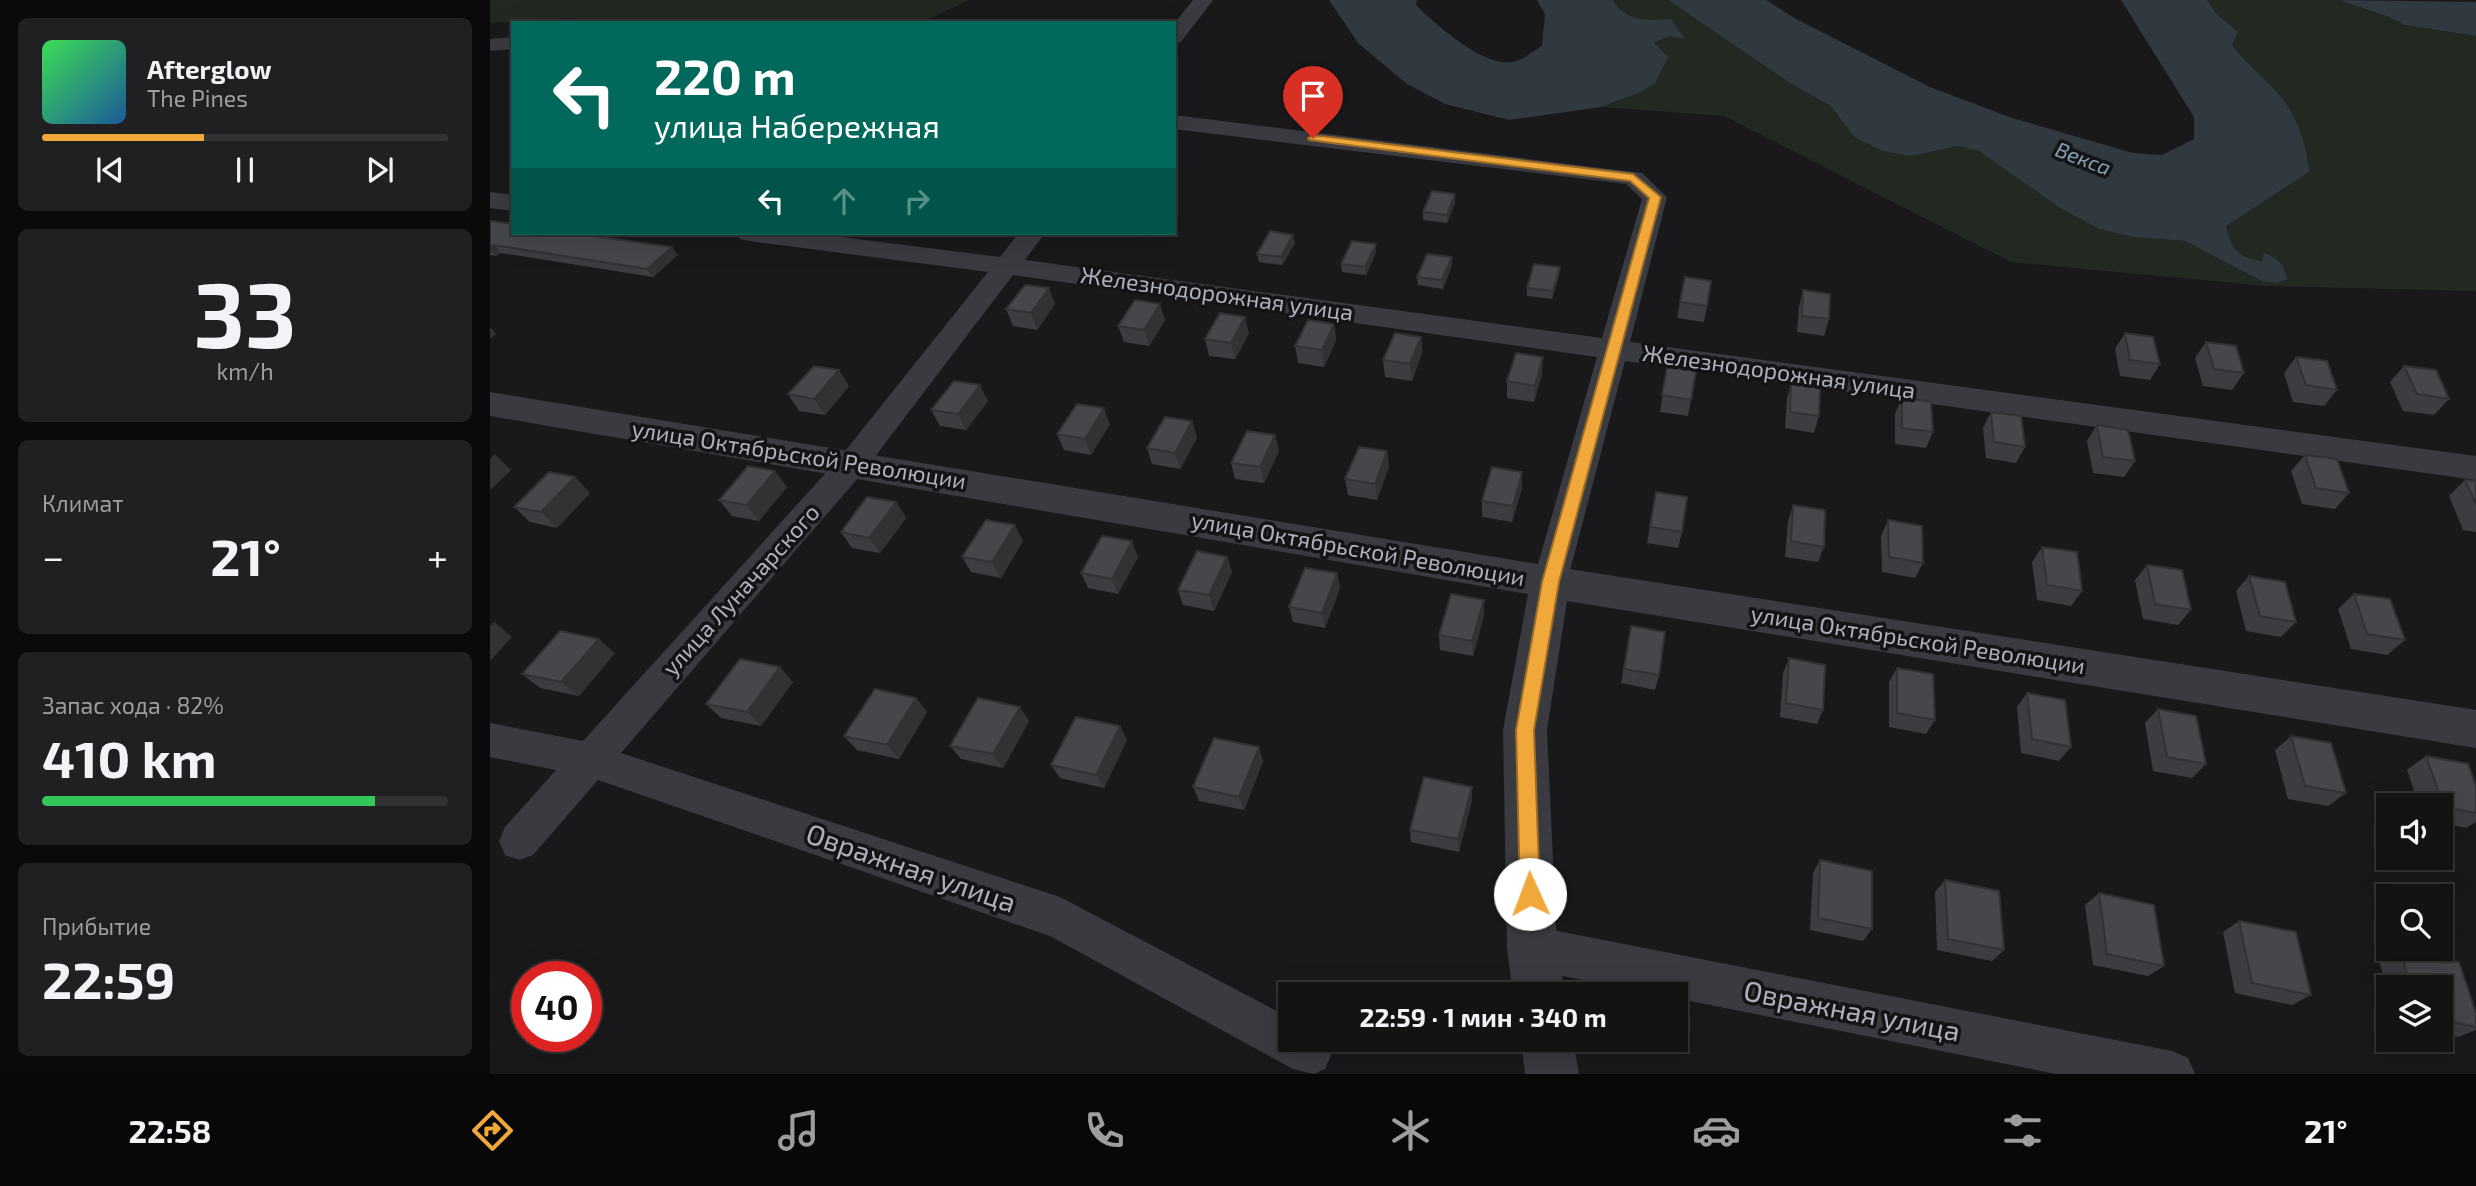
<!DOCTYPE html>
<html lang="ru">
<meta charset="utf-8">
<style>
:root{--surface:#131314;--page:#202022;--text:#f1f3f6;--muted:#9d9ea0;--line:#323234;--accent:#f1a83b}
body{margin:0;font-family:"Exo 2",sans-serif;background:var(--page);color:var(--text);height:100vh;display:flex;flex-direction:column;font-size:26px;white-space:nowrap}
*{box-sizing:border-box;margin:0}
p{font-size:23px;color:var(--muted)}
.icon{flex:none;width:38px;height:38px;fill:none;stroke:currentColor;stroke-width:2;stroke-linecap:round;stroke-linejoin:round}
.map{position:relative;flex:1;overflow:hidden}
.side{display:flex;flex-direction:column;gap:18px;padding:18px;background:#0a0a0b;width:490px}
.side>*{flex:none}
.top-card{position:absolute;left:21px;top:21px;width:665px;height:214px;border-radius:0px;box-shadow:0 7px 28px #0002,0 0 0 2px var(--line);background:#00695c;color:#fff;overflow:hidden}
.fabs{position:absolute;left:1886px;top:793px;display:grid;gap:14px}
.fabs a{display:grid;place-items:center;width:77px;height:77px;border-radius:0px;background:var(--surface);box-shadow:0 7px 28px #0002,0 0 0 2px var(--line);font-size:35px}
.speed{position:absolute;left:21px;top:961px;display:flex;gap:14px;font-size:35px;font-weight:700;text-align:center}
.speed>*{display:grid;place-content:center;width:91px;height:91px;border-radius:50%;background:var(--surface);box-shadow:0 7px 28px #0002,0 0 0 2px var(--line);line-height:1}
.speed .limit{border:10px solid #d22;background:#fff;color:#111}
.pin{position:absolute;display:grid;place-items:center;width:60px;height:60px;color:#fff;margin:-72px -30px;border-radius:50% 50% 50% 0;rotate:-45deg;box-shadow:0 0 7px #0007}
.pin .icon{rotate:45deg}
.me{position:absolute;width:77px;margin:-38px;rotate:358deg;stroke-linejoin:round;filter:drop-shadow(0 0 5px #0008)}
.turn{display:flex;align-items:center;gap:24px;height:147px;padding:0 28px;font-size:32px}
.turn .icon{width:91px;height:91px;stroke-width:2.5}
.turn b{display:block;font-size:49px;line-height:60px}
.lanes{display:flex;align-items:center;height:66px;padding:0 28px;background:#0003;justify-content:center;gap:35px;direction:ltr}
.lanes .off{opacity:.35}
.big{font-size:52px;font-weight:700;line-height:1.1}
.side .card{flex:1;display:flex;flex-direction:column;justify-content:center;gap:10px;min-width:0;padding:0 24px;border-radius:10px;background:var(--page)}
.side .dial{align-items:center;gap:0}
.dial b{font-size:91px;line-height:1}
.song{display:flex;align-items:center;gap:21px}
.cover{width:84px;height:84px;border-radius:10px;background:linear-gradient(135deg,hsl(130 70% 55%),hsl(210 70% 35%))}
.played{height:7px;border-radius:4px;background:linear-gradient(90deg,var(--accent) 40%,var(--line) 40%)}
.keys{display:flex;justify-content:space-around;direction:ltr}
.heat{display:flex;justify-content:space-between;align-items:center;font-size:38px;direction:ltr}
.charge{height:10px;border-radius:5px;background:linear-gradient(90deg,#34c759 82%,var(--line) 0)}
.trip{position:absolute;left:788px;top:982px;width:410px;height:70px;border-radius:0px;background:var(--surface);box-shadow:0 7px 28px #0002,0 0 0 2px var(--line);font-weight:700;line-height:70px;text-align:center}
.tab-bar{display:flex;height:112px;justify-content:space-around;align-items:center;background:#080808;color:var(--muted)}
.tab-bar .icon{width:49px;height:49px}
.tab-bar .on{color:var(--accent)}
.tab-bar b{font-size:32px;color:var(--text)}
main{display:flex;flex:1;min-height:0}
.map>svg:first-child{display:block}
</style>
<main>
<section class="side">
<div class="card">
<div class="song"><i class="cover"></i><div><b>Afterglow</b><p>The Pines</p></div></div>
<div class="played"></div>
<div class="keys"><svg class="icon" aria-label="previous" viewBox="0 0 24 24"><path d="M18 5L8 12l10 7zM5 5v14"/></svg><svg class="icon" aria-label="pause" viewBox="0 0 24 24"><path d="M8 5v14M16 5v14"/></svg><svg class="icon" aria-label="next" viewBox="0 0 24 24"><path d="M6 5l10 7-10 7zM19 5v14"/></svg></div>
</div>
<div class="card dial"><b>33</b><p>km/h</p></div>
<div class="card"><p>Климат</p>
<div class="heat"><a>−</a><b class="big">21°</b><a>+</a></div>
</div>
<div class="card"><p>Запас хода · 82%</p><b class="big">410 km</b><div class="charge"></div></div>
<div class="card"><p>Прибытие</p><b class="big">22:59</b></div>
</section>
<div class="map">
<svg width="1986" height="1074" viewBox="0 0 1986 1074">
<rect width="100%" height="100%" fill="#19191b"/>
<g fill="#212921">
<polygon points="0,0 479,0 443,17 422,23 115,23 80,18 0,23"/>
<path d="M1123,0H1178L1303,85L1341,106L1364,137L1422,156L1468,146L1489,151L1570,208L1609,229L1643,237L1695,241L1786,283L1797,280L1775,253L1773,261C1745,258 1741,251 1736,226L1819,172L1797,104L1755,63L1742,45L1748,32L1726,13L1717,0H1849L1899,17L1915,25L1986,36V291L1776,286L1521,262L1234,116L1111,107L1149,93L1164,44L1180,36L1194,39L1181,19C1156,20 1138,23 1123,0Z"/>
</g>
<g fill="#2f393f">
<path d="M839,0H927L926,5C947,25 992,67 1023,62C1032,60 1044,51 1052,46L1055,14L1047,0H1123C1138,23 1156,20 1181,19L1195,39L1180,36L1164,43L1178,57L1165,83L1149,93L1111,107L1019,120L955,104L917,84L868,43Z"/>
<path d="M1178,0H1276L1306,19L1440,87L1522,118L1643,153L1672,155L1704,139V117L1631,0H1717L1726,13L1748,32L1742,45C1758,67 1783,84 1797,105C1810,124 1817,149 1819,172L1736,226C1741,249 1748,258 1772,261L1774,253C1789,259 1794,264 1797,280L1786,283L1772,281L1695,241L1643,237L1609,229L1570,208L1489,151L1468,146L1422,156L1393,151L1364,137L1341,106L1303,85Z"/>
<polygon points="1849,0 1986,2 1986,36 1915,25 1899,17"/>
</g>
<g fill="none" stroke-linecap="round" stroke-linejoin="round">
<g fill="#3a3b40" fill-rule="evenodd">
<polygon points="703,0 723,0 691,42 684,44 684,24"/>
<polygon points="23,37 23,49 0,51 0,39"/>
<polygon points="684,115 1152,173 1177,197 1140,342 1986,456 1986,480 1135,361 1077,582 1072,592 1060,596 1048,592 1043,582 1107,357 523,275 374,471 131,753 570,897 800,1018 800,1040 836,1040 842,1053 835,1069 824,1074 803,1069 560,936 108,780 43,855 29,860 15,855 9,841 15,827 66,770 0,757 0,723 93,741 352,455 498,272 259,241 250,239 246,233 319,233 510,257 529,233 555,233 535,260 1112,338 1152,199 1136,184 684,129"/>
<polygon points="0,192 23,195 23,211 0,208"/>
<polygon points="1042,926 1682,1051 1698,1058 1705,1074 1566,1074 1185,998 1185,994 1164,994 1042,970 1027,963 1020,948 1027,933"/>
</g>
<g fill="#3a3b40" fill-rule="evenodd">
<polygon points="0,392 1060,566 1986,710 1986,748 1077,601 1057,730 1067,948 1075,994 1023,994 1017,948 1013,730 1038,594 0,416"/>
<polygon points="1031,1040 1083,1040 1089,1074 1035,1074"/>
</g>
</g>
<g fill="#3c3d40">
<polygon points="965,203 957,223 933,220 933,212"/>
<polygon points="0,221 188,255 163,277 11,253 6,256 0,255"/>
<polygon points="805,243 792,265 769,262 767,254"/>
<polygon points="886,252 876,275 852,272 851,264"/>
<polygon points="962,257 962,265 953,289 928,285 927,277"/>
<polygon points="1069,276 1062,299 1037,296 1037,288"/>
<polygon points="1195,277 1217,306 1214,322 1187,318"/>
<polygon points="1313,290 1339,319 1334,336 1307,332 1309,307"/>
<polygon points="565,304 547,330 523,326 516,309"/>
<polygon points="675,320 659,346 634,342 628,326"/>
<polygon points="844,324 846,340 834,367 808,363 805,346"/>
<polygon points="759,333 745,359 719,356 715,339"/>
<polygon points="1635,333 1670,364 1660,380 1630,376 1625,349"/>
<polygon points="931,337 932,353 922,381 895,377 893,360"/>
<polygon points="1716,342 1754,373 1742,390 1713,386 1705,358"/>
<polygon points="1806,357 1847,390 1834,406 1803,402 1794,373"/>
<polygon points="1914,366 1959,399 1944,415 1913,411 1900,382"/>
<polygon points="1177,367 1201,400 1198,416 1170,412"/>
<polygon points="1052,374 1044,402 1017,398 1017,381"/>
<polygon points="1301,383 1329,416 1324,433 1295,428 1297,399"/>
<polygon points="359,386 335,415 309,411 298,394"/>
<polygon points="1412,397 1443,432 1436,448 1405,444 1405,414"/>
<polygon points="498,401 476,430 450,426 441,410"/>
<polygon points="1501,412 1535,447 1526,463 1496,458 1493,428"/>
<polygon points="702,421 707,438 690,469 662,464 657,448"/>
<polygon points="620,424 601,455 574,450 567,434"/>
<polygon points="1607,425 1645,461 1634,477 1603,473 1597,441"/>
<polygon points="785,435 789,451 774,483 745,479 741,463"/>
<polygon points="897,451 899,467 887,500 858,495 855,479"/>
<polygon points="1815,455 1859,493 1845,509 1812,504 1801,471"/>
<polygon points="1975,480 1986,481 1986,532 1973,530 1959,496"/>
<polygon points="297,487 269,521 242,516 229,500"/>
<polygon points="1032,488 1022,522 992,517 992,501"/>
<polygon points="1166,492 1192,532 1188,548 1157,543"/>
<polygon points="100,493 67,528 40,522 24,507"/>
<polygon points="406,502 416,518 390,553 362,548 351,532"/>
<polygon points="1303,505 1334,547 1328,562 1295,557 1298,521"/>
<polygon points="1398,520 1433,563 1425,578 1392,572 1391,536"/>
<polygon points="533,541 511,578 481,572 472,557"/>
<polygon points="1552,547 1592,591 1581,606 1547,600 1542,562"/>
<polygon points="648,557 628,594 598,588 591,573"/>
<polygon points="737,557 742,572 724,611 693,605 688,590"/>
<polygon points="1657,565 1701,610 1688,625 1653,619 1645,580"/>
<polygon points="847,573 850,588 835,628 803,622 799,607"/>
<polygon points="1759,576 1806,622 1791,637 1756,631 1746,591"/>
<polygon points="1864,594 1915,640 1897,655 1861,649 1848,609"/>
<polygon points="994,615 983,656 950,650 949,635"/>
<polygon points="1141,626 1169,675 1165,690 1131,683"/>
<polygon points="125,653 89,696 50,688 32,674"/>
<polygon points="1299,658 1333,710 1327,724 1290,717 1293,673"/>
<polygon points="1407,668 1445,720 1436,734 1399,727 1399,682"/>
<polygon points="303,682 271,726 231,718 216,704"/>
<polygon points="1537,693 1581,747 1569,761 1531,753 1527,707"/>
<polygon points="426,698 437,712 409,759 367,750 354,736"/>
<polygon points="1668,709 1716,764 1702,778 1663,771 1655,723"/>
<polygon points="539,721 513,768 471,759 460,746"/>
<polygon points="630,726 637,740 614,788 570,778 561,765"/>
<polygon points="1801,736 1856,793 1838,806 1798,799 1785,750"/>
<polygon points="1936,756 1986,786 1986,822 1976,828 1951,823 1951,805 1929,805 1917,770"/>
<polygon points="773,761 754,810 709,801 703,787"/>
<polygon points="982,787 982,800 969,852 921,842 920,830"/>
<polygon points="1330,860 1382,929 1373,941 1320,930 1323,873"/>
<polygon points="1455,880 1514,950 1502,961 1447,950 1445,892"/>
<polygon points="1609,893 1674,966 1658,976 1603,965 1595,905"/>
<polygon points="1749,921 1821,995 1802,1005 1745,993 1733,932"/>
<polygon points="1910,950 1986,1013 1986,1030 1968,1037 1951,1034 1951,987 1899,987 1899,993 1889,961"/>
</g>
<g fill="#313234">
<polygon points="965,194 965,203 957,223 957,215"/>
<polygon points="803,235 805,243 792,265 791,257"/>
<polygon points="886,244 886,252 876,275 875,267"/>
<polygon points="4,245 11,253 6,256 0,249"/>
<polygon points="182,247 188,255 163,277 157,269"/>
<polygon points="962,257 962,265 953,289 952,280"/>
<polygon points="1070,267 1069,276 1062,299 1063,291"/>
<polygon points="559,288 565,304 547,330 541,313"/>
<polygon points="670,304 675,320 659,346 654,330"/>
<polygon points="755,317 759,333 745,359 741,343"/>
<polygon points="844,324 846,340 834,367 832,350"/>
<polygon points="0,327 6,334 0,339"/>
<polygon points="931,337 932,353 922,381 920,364"/>
<polygon points="1053,357 1052,374 1044,402 1045,386"/>
<polygon points="349,370 359,386 335,415 324,399"/>
<polygon points="490,385 498,401 476,430 468,414"/>
<polygon points="614,408 620,424 601,455 595,439"/>
<polygon points="702,421 707,438 690,469 685,453"/>
<polygon points="785,435 789,451 774,483 770,467"/>
<polygon points="897,451 899,467 887,500 885,484"/>
<polygon points="5,454 21,470 0,490 0,459"/>
<polygon points="285,471 297,487 269,521 257,505"/>
<polygon points="1032,472 1032,488 1022,522 1023,506"/>
<polygon points="85,477 100,493 67,528 51,512"/>
<polygon points="406,502 416,518 390,553 379,538"/>
<polygon points="525,525 533,541 511,578 502,562"/>
<polygon points="642,541 648,557 628,594 622,579"/>
<polygon points="737,557 742,572 724,611 719,595"/>
<polygon points="847,573 850,588 835,628 832,613"/>
<polygon points="994,600 994,615 983,656 982,641"/>
<polygon points="4,622 22,637 0,661 0,626"/>
<polygon points="109,639 125,653 89,696 71,682"/>
<polygon points="290,667 303,682 271,726 257,712"/>
<polygon points="426,698 437,712 409,759 397,745"/>
<polygon points="530,707 539,721 513,768 503,754"/>
<polygon points="630,726 637,740 614,788 606,775"/>
<polygon points="769,747 773,761 754,810 749,797"/>
<polygon points="982,787 982,800 969,852 968,839"/>
</g>
<g fill="#46474b" stroke="#313234" stroke-width="2">
<polygon points="942,191 965,194 957,215 933,212"/>
<polygon points="0,221 23,224 23,233 82,233 182,247 157,269 4,245 0,248"/>
<polygon points="780,231 803,235 791,257 767,254"/>
<polygon points="862,241 886,244 875,267 851,264"/>
<polygon points="937,254 962,257 952,280 927,277"/>
<polygon points="1044,264 1070,267 1063,291 1037,288"/>
<polygon points="1195,277 1221,281 1217,306 1190,302"/>
<polygon points="535,285 559,288 541,313 516,309"/>
<polygon points="1313,290 1340,294 1339,319 1312,316"/>
<polygon points="645,300 670,304 654,330 628,326"/>
<polygon points="730,313 755,317 741,343 715,339"/>
<polygon points="818,320 844,324 832,350 805,346"/>
<polygon points="905,333 931,337 920,364 893,360"/>
<polygon points="1635,333 1663,337 1670,364 1640,360"/>
<polygon points="1716,342 1746,346 1754,373 1724,369"/>
<polygon points="1026,353 1053,357 1045,386 1017,381"/>
<polygon points="1806,357 1837,361 1847,390 1816,385"/>
<polygon points="324,366 349,370 324,399 298,394"/>
<polygon points="1914,366 1946,370 1959,399 1927,394"/>
<polygon points="1177,367 1206,371 1201,400 1172,395"/>
<polygon points="464,381 490,385 468,414 441,410"/>
<polygon points="1301,383 1330,387 1329,416 1300,412"/>
<polygon points="1412,397 1441,402 1443,432 1412,428"/>
<polygon points="587,404 614,408 595,439 567,434"/>
<polygon points="1501,412 1531,416 1535,447 1504,442"/>
<polygon points="675,417 702,421 685,453 657,448"/>
<polygon points="1607,425 1638,430 1645,461 1613,457"/>
<polygon points="757,431 785,435 770,467 741,463"/>
<polygon points="869,447 897,451 885,484 855,479"/>
<polygon points="1815,455 1847,459 1859,493 1826,488"/>
<polygon points="258,466 285,471 257,505 229,500"/>
<polygon points="1002,467 1032,472 1023,506 992,501"/>
<polygon points="59,472 85,477 51,512 24,507"/>
<polygon points="1975,480 1986,481 1986,504"/>
<polygon points="1166,492 1197,497 1192,532 1160,527"/>
<polygon points="377,497 406,502 379,538 351,532"/>
<polygon points="1303,505 1335,510 1334,547 1301,541"/>
<polygon points="496,520 525,525 502,562 472,557"/>
<polygon points="1398,520 1432,526 1433,563 1399,557"/>
<polygon points="612,536 642,541 622,579 591,573"/>
<polygon points="1552,547 1587,552 1592,591 1557,585"/>
<polygon points="707,551 737,557 719,595 688,590"/>
<polygon points="1657,565 1692,570 1701,610 1665,604"/>
<polygon points="815,568 847,573 832,613 799,607"/>
<polygon points="1759,576 1795,582 1806,622 1770,616"/>
<polygon points="961,594 994,600 982,641 949,635"/>
<polygon points="1864,594 1900,599 1915,640 1877,634"/>
<polygon points="1141,626 1175,632 1169,675 1134,669"/>
<polygon points="70,631 109,639 71,682 32,674"/>
<polygon points="1299,658 1335,665 1333,710 1296,703"/>
<polygon points="250,659 290,667 257,712 216,704"/>
<polygon points="1407,668 1443,674 1445,720 1407,713"/>
<polygon points="385,689 426,698 397,745 354,736"/>
<polygon points="1537,693 1575,700 1581,747 1542,739"/>
<polygon points="488,698 530,707 503,754 460,746"/>
<polygon points="1668,709 1706,716 1716,764 1677,757"/>
<polygon points="586,717 630,726 606,775 561,765"/>
<polygon points="1801,736 1841,743 1856,793 1815,786"/>
<polygon points="724,738 769,747 749,797 703,787"/>
<polygon points="1936,756 1978,764 1986,786 1986,813 1954,807"/>
<polygon points="934,777 982,787 968,839 920,830"/>
<polygon points="1330,860 1382,871 1382,929 1328,918"/>
<polygon points="1455,880 1509,891 1514,950 1458,939"/>
<polygon points="1609,893 1664,905 1674,966 1617,954"/>
<polygon points="1749,921 1806,932 1821,995 1762,983"/>
<polygon points="1910,950 1969,962 1986,1013 1986,1027 1951,1019 1951,987 1921,987"/>
</g>
<polygon fill="#f1a83b" stroke="#9d6d26" stroke-width="2" points="823,135 1143,174 1171,197 1069,582 1044,730 1050,894 1047,901 1040,903 1033,901 1030,894 1026,730 1052,582 1159,198 1140,181 819,140 818,138"/>
<g text-anchor="middle" stroke-width="7" stroke-linejoin="round" paint-order="stroke">
<g font-size="21" font-style="italic" fill="#83a1b5" stroke="#141416">
<text transform="translate(1593 159) rotate(21)" y="7">Векса</text>
</g>
<g font-size="23" fill="#acb1bb" stroke="#141416">
<text transform="translate(727 294) rotate(8)" y="8">Железнодорожная улица</text>
<text transform="translate(1289 372) rotate(8)" y="8">Железнодорожная улица</text>
<text transform="translate(309 455) rotate(9)" y="8">улица Октябрьской Революции</text>
<text transform="translate(868 549) rotate(10)" y="8">улица Октябрьской Революции</text>
<text transform="translate(251 590) rotate(-48)" y="8">улица Луначарского</text>
<text transform="translate(1428 640) rotate(9)" y="8">улица Октябрьской Революции</text>
</g>
<g font-size="28" fill="#acb1bb" stroke="#141416">
<text transform="translate(421 868) rotate(19)" y="10">Овражная улица</text>
<text transform="translate(1362 1011) rotate(11)" y="10">Овражная улица</text>
</g>
</g>
</svg>
<div class="fabs">
<a><svg class="icon" aria-label="sound" viewBox="0 0 24 24"><path d="M4 9h4l5-4v14l-5-4H4zM17 9q2 3 0 6"/></svg></a>
<a><svg class="icon" aria-label="search" viewBox="0 0 24 24"><circle cx="10" cy="10" r="6"/><path d="M15 15l6 6"/></svg></a>
<a><svg class="icon" aria-label="layers" viewBox="0 0 24 24"><path d="M12 4l9 5-9 5-9-5zM3 14l9 5 9-5"/></svg></a>
</div>
<div class="speed"><div class="limit">40</div></div>
<div class="pin" style="left:823px;top:138px;background:#d93025"><svg class="icon" aria-label="arrive" viewBox="0 0 24 24"><path d="M6 21V4h12l-3 4 3 4H6"/></svg></div>
<svg class="me" style="left:1040px;top:894px" viewBox="-20 -20 40 40"><circle r="19" fill="#fff"/><path d="M0-13L10 11 0 6-10 11z" fill="#f1a83b"/></svg>
<div class="trip">22:59 · 1 мин · 340 m</div>
<div class="top-card">
<div class="turn"><svg class="icon" aria-label="left" viewBox="0 0 24 24"><path d="M17 20v-9H6M10 6l-5 5 5 5"/></svg><div><b>220 m</b>улица Набережная</div></div>
<div class="lanes"><svg class="icon" aria-label="left" viewBox="0 0 24 24"><path d="M17 20v-9H6M10 6l-5 5 5 5"/></svg><svg class="icon off" aria-label="ahead" viewBox="0 0 24 24"><path d="M12 20V5M6 11l6-6 6 6"/></svg><svg class="icon off" aria-label="right" viewBox="0 0 24 24"><path d="M7 20v-9h11M14 6l5 5-5 5"/></svg></div>
</div>
</div>
</main>
<nav class="tab-bar">
<b>22:58</b>
<svg class="icon on" aria-label="directions" viewBox="0 0 24 24"><path d="M12 3l9 9-9 9-9-9zM9 14v-3h6M13 9l2 2-2 2"/></svg>
<svg class="icon" aria-label="music" viewBox="0 0 24 24"><path d="M9 18V5l10-2v13"/><circle cx="6" cy="18" r="3"/><circle cx="16" cy="16" r="3"/></svg>
<svg class="icon" aria-label="phone" viewBox="0 0 24 24"><path d="M5 4h4l2 5-3 2q2 4 5 5l2-3 5 2v4C11 20 4 13 5 4z"/></svg>
<svg class="icon" aria-label="climate" viewBox="0 0 24 24"><path d="M12 3v18M4 7l16 10M4 17L20 7"/></svg>
<svg class="icon" aria-label="car" viewBox="0 0 24 24"><path d="M5 17H2v-5l4-1 3-4h7l3 4 3 1v5h-3M9 17h6M6 11h13"/><circle cx="7" cy="17" r="2"/><circle cx="17" cy="17" r="2"/></svg>
<svg class="icon" aria-label="filters" viewBox="0 0 24 24"><path d="M4 7h16M4 17h16"/><circle cx="9" cy="7" r="2"/><circle cx="15" cy="17" r="2"/></svg>
<b>21°</b>
</nav>
